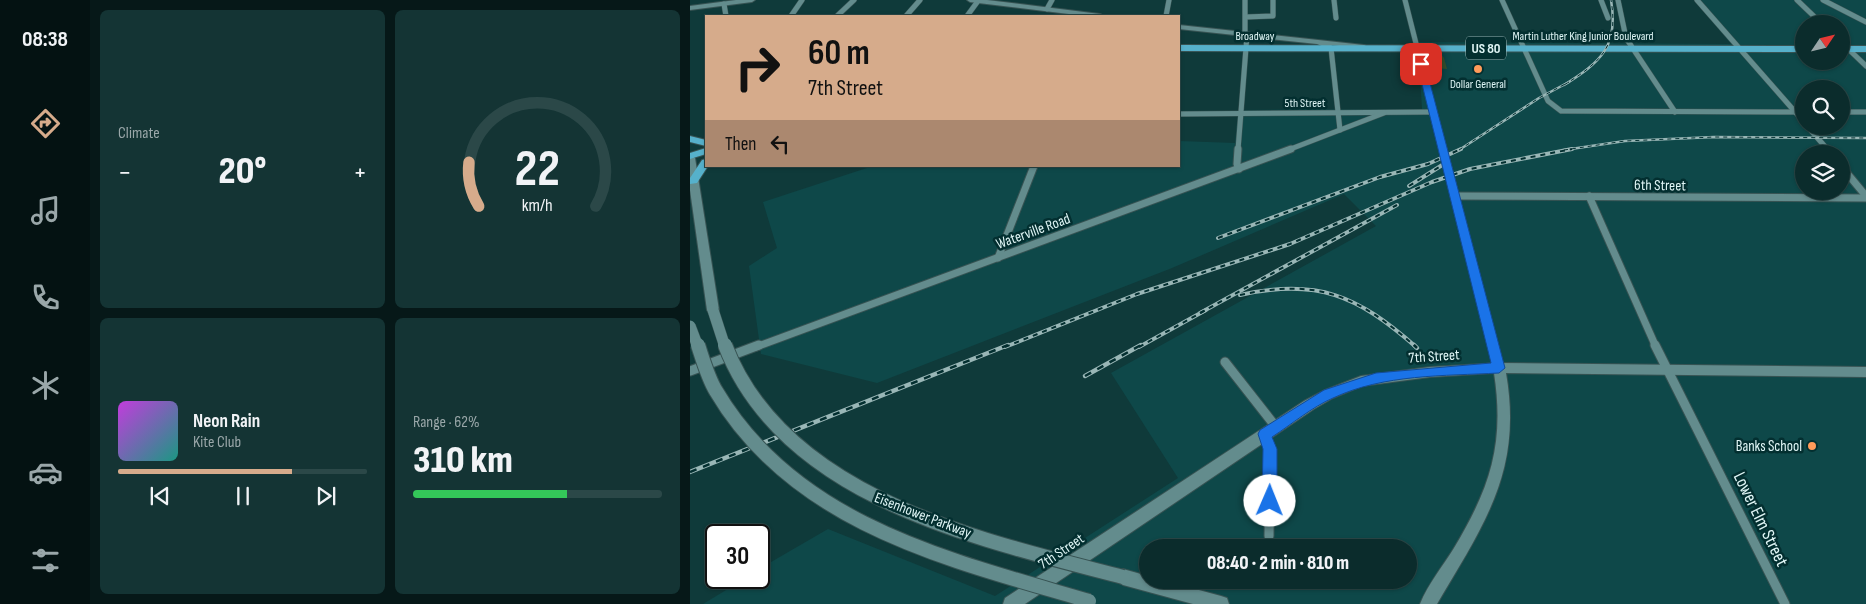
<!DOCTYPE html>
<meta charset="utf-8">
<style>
:root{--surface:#0b2c2c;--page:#143434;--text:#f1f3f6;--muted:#9aa7a9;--line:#2b4848;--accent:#d6ab8b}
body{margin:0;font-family:"Sofia Sans Condensed",sans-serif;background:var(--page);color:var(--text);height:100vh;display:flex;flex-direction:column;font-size:19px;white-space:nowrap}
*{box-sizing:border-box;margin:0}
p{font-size:16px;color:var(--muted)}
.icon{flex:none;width:28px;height:28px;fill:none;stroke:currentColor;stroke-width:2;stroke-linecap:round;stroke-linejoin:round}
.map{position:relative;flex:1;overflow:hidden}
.drawer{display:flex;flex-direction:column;gap:10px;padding:10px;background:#061818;width:600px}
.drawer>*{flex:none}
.banner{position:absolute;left:15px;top:15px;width:475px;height:152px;border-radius:0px;box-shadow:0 1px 4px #0004,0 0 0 1px var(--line);background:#d6ab8b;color:#111;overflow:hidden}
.needle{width:32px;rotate:55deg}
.tools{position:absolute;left:1105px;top:15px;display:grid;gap:10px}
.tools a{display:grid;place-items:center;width:55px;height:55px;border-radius:50%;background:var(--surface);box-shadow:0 1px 4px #0004,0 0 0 1px var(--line);font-size:25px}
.speed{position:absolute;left:15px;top:524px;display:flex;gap:10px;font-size:25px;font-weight:700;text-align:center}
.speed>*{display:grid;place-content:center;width:65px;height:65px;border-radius:50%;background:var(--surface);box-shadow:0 1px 4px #0004,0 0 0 1px var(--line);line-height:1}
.speed .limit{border:2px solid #111;border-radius:8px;background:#fff;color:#111}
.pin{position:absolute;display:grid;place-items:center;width:42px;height:42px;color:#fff;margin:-21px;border-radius:10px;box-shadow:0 2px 8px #0006}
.me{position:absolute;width:55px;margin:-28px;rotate:1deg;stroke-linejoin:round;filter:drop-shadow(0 0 4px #0008)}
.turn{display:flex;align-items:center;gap:18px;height:105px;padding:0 20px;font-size:22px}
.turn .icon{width:65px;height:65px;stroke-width:2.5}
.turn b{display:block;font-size:35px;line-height:42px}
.then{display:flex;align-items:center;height:48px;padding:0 20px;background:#0003;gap:10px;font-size:19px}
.big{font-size:38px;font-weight:800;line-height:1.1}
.drawer .tile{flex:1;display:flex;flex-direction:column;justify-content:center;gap:8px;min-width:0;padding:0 18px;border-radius:8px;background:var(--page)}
.drawer .dial{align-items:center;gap:0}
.dial svg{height:130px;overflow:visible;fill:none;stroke:var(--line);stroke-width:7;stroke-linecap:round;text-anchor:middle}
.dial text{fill:var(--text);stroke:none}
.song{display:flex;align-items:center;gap:15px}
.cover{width:60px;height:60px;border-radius:8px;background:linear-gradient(135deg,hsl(290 70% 55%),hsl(170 70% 35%))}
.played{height:5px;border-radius:2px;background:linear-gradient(90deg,var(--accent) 70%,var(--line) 70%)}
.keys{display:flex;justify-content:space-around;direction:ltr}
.heat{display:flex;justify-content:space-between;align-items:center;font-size:28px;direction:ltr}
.charge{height:8px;border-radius:4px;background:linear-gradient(90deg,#34c759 62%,var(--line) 0)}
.drawer .tiles{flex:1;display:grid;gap:10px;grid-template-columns:repeat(2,1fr)}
.trip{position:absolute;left:449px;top:539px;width:278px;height:50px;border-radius:25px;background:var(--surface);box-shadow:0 1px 4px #0004,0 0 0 1px var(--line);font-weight:800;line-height:50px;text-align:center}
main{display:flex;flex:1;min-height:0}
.menu{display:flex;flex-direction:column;width:90px;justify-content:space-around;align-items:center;background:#041212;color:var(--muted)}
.menu .icon{width:35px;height:35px}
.menu .selected{color:var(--accent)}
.menu b{font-size:22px;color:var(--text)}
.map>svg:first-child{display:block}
</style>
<main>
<nav class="menu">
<b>08:38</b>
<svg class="icon selected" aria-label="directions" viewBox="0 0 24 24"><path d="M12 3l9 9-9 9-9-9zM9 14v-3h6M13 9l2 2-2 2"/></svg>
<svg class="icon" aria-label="music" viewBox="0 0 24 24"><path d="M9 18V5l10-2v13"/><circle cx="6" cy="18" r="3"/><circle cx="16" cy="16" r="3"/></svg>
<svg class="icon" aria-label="phone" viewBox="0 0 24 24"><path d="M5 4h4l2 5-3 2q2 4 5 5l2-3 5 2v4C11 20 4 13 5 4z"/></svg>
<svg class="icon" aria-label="climate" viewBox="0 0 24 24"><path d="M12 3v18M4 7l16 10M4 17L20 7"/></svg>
<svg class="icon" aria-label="car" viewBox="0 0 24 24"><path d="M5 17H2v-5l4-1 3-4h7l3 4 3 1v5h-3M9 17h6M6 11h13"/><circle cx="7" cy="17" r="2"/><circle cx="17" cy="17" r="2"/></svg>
<svg class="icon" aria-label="filters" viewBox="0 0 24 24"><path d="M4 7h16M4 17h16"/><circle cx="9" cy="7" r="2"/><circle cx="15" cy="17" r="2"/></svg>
</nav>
<section class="drawer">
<div class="tiles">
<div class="tile"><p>Climate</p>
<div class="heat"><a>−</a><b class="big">20°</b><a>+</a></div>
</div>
<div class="tile dial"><svg viewBox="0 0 100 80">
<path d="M14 69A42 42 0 1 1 86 69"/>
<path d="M14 69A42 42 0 0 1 8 42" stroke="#d6ab8b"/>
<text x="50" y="56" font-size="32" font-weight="700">22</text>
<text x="50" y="72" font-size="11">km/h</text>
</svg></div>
<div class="tile">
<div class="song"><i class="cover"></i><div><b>Neon Rain</b><p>Kite Club</p></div></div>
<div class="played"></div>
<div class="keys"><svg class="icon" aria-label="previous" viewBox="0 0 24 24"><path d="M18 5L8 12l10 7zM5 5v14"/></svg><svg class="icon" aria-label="pause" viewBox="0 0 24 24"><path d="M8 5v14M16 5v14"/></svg><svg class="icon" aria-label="next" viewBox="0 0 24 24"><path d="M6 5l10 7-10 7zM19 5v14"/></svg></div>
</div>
<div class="tile"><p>Range · 62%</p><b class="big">310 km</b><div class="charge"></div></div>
</div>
</section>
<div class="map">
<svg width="1176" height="604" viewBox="0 0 1176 604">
<rect width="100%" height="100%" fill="#0f3a3a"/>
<path fill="#0e4849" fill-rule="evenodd" d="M1004,0H1176V67L1165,59L1176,69V604H13L56,578H69V569L138,529L305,596L488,478L421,373L686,226L654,194L482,268L187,383L71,354L59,266L87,248L73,202L183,166H489V141L545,143L548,110L732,109L728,42L1041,44ZM1114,24H1151V61H1114ZM1114,89H1151V126H1114ZM1114,154H1151V191H1114ZM458,548H718V580H458Z"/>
<polygon fill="#37522f" points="751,54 754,58 757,69 745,68 738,56"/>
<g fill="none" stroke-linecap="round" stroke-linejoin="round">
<g stroke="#375353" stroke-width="6">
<g id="street-far2">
<polyline points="555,0 555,35"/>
<polyline points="644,0 646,18"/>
<polyline points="715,0 753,150"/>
<polyline points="812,0 858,101 871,111 1114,112"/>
<polyline points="911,0 918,18"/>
<polyline points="928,0 936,38 985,112"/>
<polyline points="1007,0 1114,122"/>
<polyline points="1107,0 1132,24"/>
<polyline points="1133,0 1176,22"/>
<polyline points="34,4 36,16"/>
<polyline points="357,9 362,0"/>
<polyline points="101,16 112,0"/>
<polyline points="147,16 164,0"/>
<polyline points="216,16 230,0"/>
<polyline points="277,16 288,1"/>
<polyline points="476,16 479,0"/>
<polyline points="556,17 583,16 583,0"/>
<polyline points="1151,42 1176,66"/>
<polyline points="641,48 650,130"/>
<polyline points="1151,112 1176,112"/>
<polyline points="489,114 742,112"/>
<polyline points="1117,126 1138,150"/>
<polyline points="548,150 557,35"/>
<polyline points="598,150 694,113"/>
</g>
</g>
<g stroke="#375353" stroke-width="9">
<g id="street-far1">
<polyline points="548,149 547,164 549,169"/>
<polyline points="753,149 804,347"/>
<polyline points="1137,149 1141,154"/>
<polyline points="1151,166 1176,196"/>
<polyline points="764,196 1176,198"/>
<polyline points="899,196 966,347"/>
<polyline points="308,258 344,166"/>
<polyline points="66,347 601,149"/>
</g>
</g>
<g stroke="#375353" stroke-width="11">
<g id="street">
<polyline points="803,345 809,368"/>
<polyline points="965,345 1095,604"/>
<polyline points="535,362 586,427"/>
<polyline points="0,371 69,345"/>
<polyline points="575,435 580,449 579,536"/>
</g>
</g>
<g stroke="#375353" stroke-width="2">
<g id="secondary">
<polygon points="46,0 65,0 62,2 0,10 0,6"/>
<polygon points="277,0 297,0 410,14 414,16 395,16 280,2"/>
<polygon points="489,25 674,45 678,47 674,49 641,45 645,48 641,50 627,44 489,29"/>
<polygon points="0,155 5,158 29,310 27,313 19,313 17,310 0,190"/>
<path d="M809,363L1176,367V377L816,373C833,471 794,524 747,604H730C738,584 753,566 764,548C800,488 815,444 804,373L740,377L672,386L643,398L624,409L335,604H313L315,598L614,401L635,390L671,376L740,367Z"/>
<polygon points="433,569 458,576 458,580 472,580 531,596 537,598 539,604 503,604 433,585 428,582 425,577 428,572"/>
</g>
</g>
<g stroke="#375353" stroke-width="2">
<g id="primary">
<polygon points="489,45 1114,46 1114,52 489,51"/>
<rect x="1151" y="46" width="25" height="6"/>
<polygon points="0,136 16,140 16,146 0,142"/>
<polygon points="16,148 16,154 0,159 0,153"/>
<polygon points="16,159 16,166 18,166 7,183 0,184 0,178 12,160"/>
</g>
</g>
<use href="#street-far2" stroke="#638c8d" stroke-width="5"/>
<use href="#street-far1" stroke="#638c8d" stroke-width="7"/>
<use href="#street" stroke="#638c8d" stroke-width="9"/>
<use href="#secondary" fill="#638c8d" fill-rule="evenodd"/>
<use href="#primary" fill="#56b1cb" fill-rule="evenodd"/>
<g stroke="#99b6b6" stroke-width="2.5">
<g id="rail-far2">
<path d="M874,85C911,62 929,46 921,0"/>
<polyline points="769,150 849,98 879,82"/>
<polyline points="874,150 935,141 1024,137 1176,138"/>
</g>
</g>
<g stroke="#99b6b6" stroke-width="4">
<g id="rail-far1">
<polyline points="719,186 757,162"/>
<polyline points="528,238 690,177 738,164 771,149"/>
<path d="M550,295C627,278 667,295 726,347"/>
<polyline points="510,313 707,205"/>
<polyline points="315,347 447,294 600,244 742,182 780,169 882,149"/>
<polyline points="449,347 516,310"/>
</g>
</g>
<g stroke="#99b6b6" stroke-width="4.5">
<g id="rail">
<polyline points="724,345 727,348"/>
<polyline points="395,376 451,345"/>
<polyline points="0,472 318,345"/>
</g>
</g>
<use href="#rail-far2" stroke="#032f30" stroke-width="1" stroke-dasharray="4" stroke-linecap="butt"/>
<use href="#rail-far1" stroke="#032f30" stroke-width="2" stroke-dasharray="5" stroke-linecap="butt"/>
<use href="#rail" stroke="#032f30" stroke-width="2.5" stroke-dasharray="7" stroke-linecap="butt"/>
<g stroke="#375353" stroke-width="12" stroke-linecap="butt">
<g id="secondary-bridge-far1">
<polyline points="23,310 35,347"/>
<polyline points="0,326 8,347"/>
</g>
</g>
<g stroke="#375353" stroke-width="16" stroke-linecap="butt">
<g id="secondary-bridge">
<path d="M8,345C13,360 18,378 26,391C105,525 260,560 399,601"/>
<path d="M35,345C94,499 292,540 433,577"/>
</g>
</g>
<use href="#secondary-bridge-far1" stroke="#638c8d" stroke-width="11"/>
<use href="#secondary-bridge" stroke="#638c8d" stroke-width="14"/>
</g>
<path fill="#1a73e8" stroke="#114b97" d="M731,62L735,64L815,368L809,373C754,376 694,374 643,398C622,407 602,424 582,437L587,449V501L585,506L580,508L574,506L572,501L573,449L568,434L570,430L634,390L686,373L801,363L727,64Z"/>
<g fill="#ff9b5a" stroke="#032f30" stroke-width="2">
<circle cx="788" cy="69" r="5"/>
<circle cx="1122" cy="446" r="5"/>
</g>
<g text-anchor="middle" stroke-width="5" stroke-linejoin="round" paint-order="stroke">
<g font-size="12" fill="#e0f6f6" stroke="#032f30">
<text x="565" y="40">Broadway</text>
<text x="893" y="40">Martin Luther King Junior Boulevard</text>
<text x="615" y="107">5th Street</text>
</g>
<g font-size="12" fill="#e0f6f6" stroke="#032f30">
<text x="788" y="88">Dollar General</text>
</g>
<rect fill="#032f30" stroke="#9ebabb" stroke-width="1" x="776" y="36.5" width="40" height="23" rx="4"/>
<g font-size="14" font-weight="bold" fill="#e0f6f6">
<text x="796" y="53">US 80</text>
</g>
<g font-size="15" fill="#e0f6f6" stroke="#032f30">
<text transform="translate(970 185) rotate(1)" y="5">6th Street</text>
<text transform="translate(343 231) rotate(-20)" y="5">Waterville Road</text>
<text transform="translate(744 356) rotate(-4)" y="5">7th Street</text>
<text transform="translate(233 515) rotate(21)" y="5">Eisenhower Parkway</text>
<text transform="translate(371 551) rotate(-34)" y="5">7th Street</text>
</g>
<g font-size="15" fill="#e0f6f6" stroke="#032f30" text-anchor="end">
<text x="1112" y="451">Banks School</text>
</g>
<g font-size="18" fill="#e0f6f6" stroke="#032f30">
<text transform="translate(1071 519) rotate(64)" y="6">Lower Elm Street</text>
</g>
</g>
</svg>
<div class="tools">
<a><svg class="needle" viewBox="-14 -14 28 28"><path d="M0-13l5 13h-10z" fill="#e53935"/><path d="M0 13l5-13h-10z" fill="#9aa7a9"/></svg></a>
<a><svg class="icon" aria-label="search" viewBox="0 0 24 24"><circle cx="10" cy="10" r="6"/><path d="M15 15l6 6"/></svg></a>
<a><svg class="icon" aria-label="layers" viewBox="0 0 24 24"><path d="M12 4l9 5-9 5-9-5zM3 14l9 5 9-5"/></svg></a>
</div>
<div class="speed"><div class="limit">30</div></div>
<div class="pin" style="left:731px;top:64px;background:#d93025"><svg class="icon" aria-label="arrive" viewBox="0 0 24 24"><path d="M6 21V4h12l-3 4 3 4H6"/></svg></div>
<svg class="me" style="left:580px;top:501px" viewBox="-20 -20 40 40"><circle r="19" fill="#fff"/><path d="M0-13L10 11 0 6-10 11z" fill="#1a73e8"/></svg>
<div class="trip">08:40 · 2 min · 810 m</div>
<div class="banner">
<div class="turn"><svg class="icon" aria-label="right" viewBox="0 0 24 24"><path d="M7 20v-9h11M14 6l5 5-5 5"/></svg><div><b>60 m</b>7th Street</div></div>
<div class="then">Then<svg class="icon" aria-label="left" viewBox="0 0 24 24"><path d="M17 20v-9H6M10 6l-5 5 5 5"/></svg></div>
</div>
</div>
</main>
